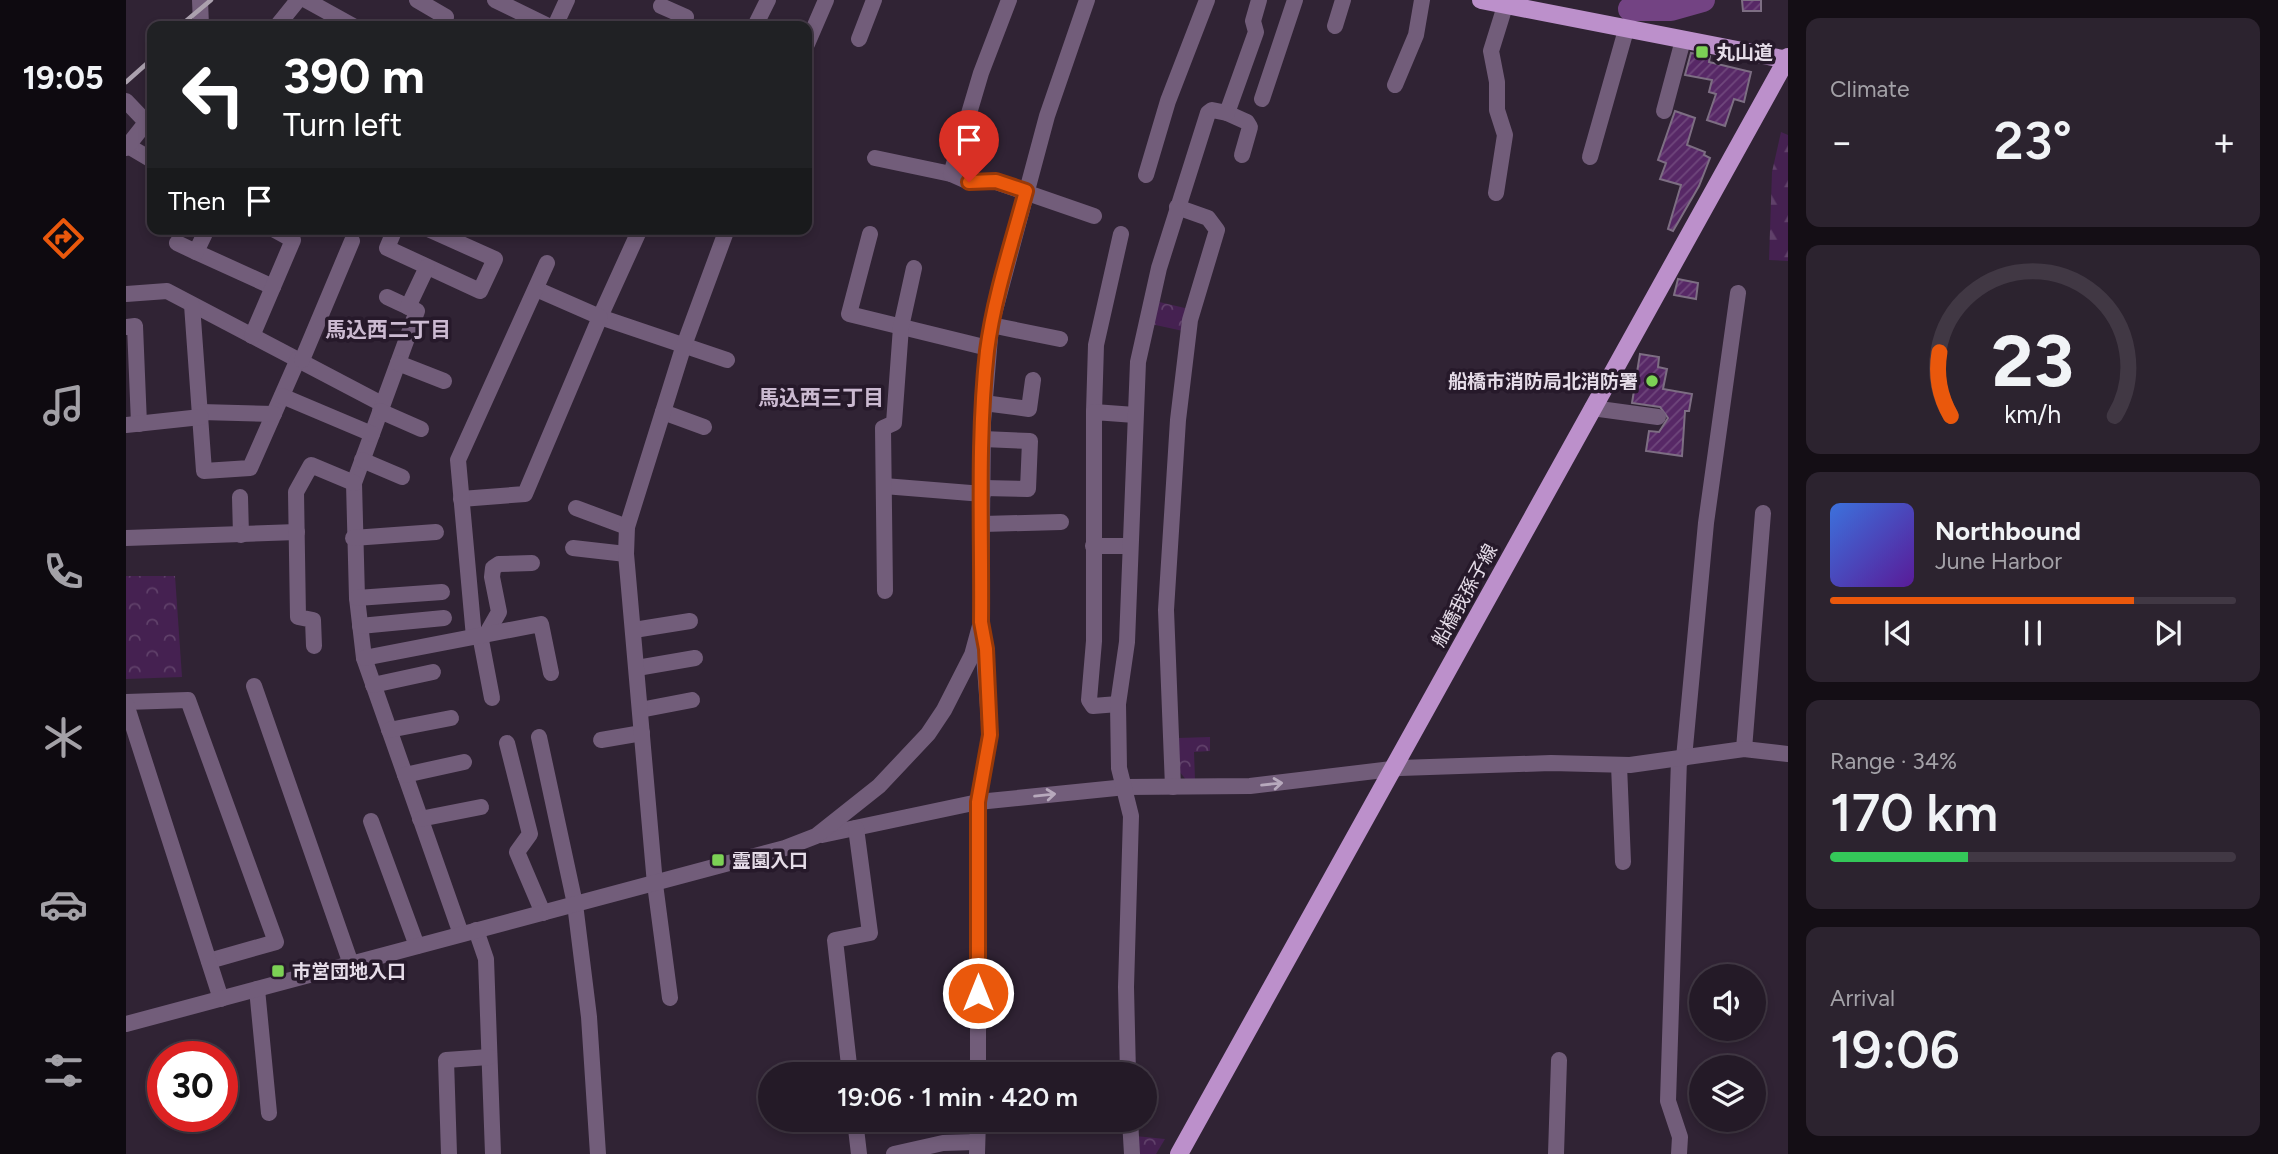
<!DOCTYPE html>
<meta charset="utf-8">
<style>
:root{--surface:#241a27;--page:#2c232f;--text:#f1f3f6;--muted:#a3a1a7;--line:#413844;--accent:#ea580c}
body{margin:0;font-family:Figtree,"Noto Sans JP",sans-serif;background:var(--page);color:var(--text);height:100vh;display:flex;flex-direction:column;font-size:26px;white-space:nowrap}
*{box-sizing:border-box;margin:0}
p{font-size:23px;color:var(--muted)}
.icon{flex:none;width:38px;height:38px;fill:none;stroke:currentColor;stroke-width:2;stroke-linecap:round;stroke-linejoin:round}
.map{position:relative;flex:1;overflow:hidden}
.details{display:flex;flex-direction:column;gap:18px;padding:18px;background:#140e15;width:490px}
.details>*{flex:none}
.top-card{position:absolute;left:21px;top:21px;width:665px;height:214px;border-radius:14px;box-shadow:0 4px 10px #0003,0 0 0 2px var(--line);background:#202124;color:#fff;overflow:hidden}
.buttons{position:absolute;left:1563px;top:964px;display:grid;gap:14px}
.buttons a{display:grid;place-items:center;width:77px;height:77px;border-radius:50%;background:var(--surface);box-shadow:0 4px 10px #0003,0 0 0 2px var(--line);font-size:35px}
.speed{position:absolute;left:21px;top:1041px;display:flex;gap:14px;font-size:35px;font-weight:700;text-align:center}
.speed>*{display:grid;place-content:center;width:91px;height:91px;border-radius:50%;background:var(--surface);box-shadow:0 4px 10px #0003,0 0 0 2px var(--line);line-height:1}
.speed .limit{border:10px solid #d22;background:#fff;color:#111}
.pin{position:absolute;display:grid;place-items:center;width:60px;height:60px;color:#fff;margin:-72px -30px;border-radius:50% 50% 50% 0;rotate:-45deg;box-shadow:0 0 7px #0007}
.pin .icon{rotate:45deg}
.me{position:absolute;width:77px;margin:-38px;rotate:0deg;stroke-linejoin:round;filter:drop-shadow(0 0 5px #0008)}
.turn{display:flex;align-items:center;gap:24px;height:147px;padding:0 21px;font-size:32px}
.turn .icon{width:91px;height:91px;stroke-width:2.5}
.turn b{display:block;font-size:49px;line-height:60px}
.then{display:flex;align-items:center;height:66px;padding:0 21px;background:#0003;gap:14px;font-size:26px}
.big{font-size:52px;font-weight:600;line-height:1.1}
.details .widget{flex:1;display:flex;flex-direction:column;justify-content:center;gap:10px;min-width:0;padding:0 24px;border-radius:14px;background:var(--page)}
.details .dial{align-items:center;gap:0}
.dial svg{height:182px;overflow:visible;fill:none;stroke:var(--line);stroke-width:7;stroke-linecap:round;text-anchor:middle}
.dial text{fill:var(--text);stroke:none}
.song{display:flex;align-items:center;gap:21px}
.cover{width:84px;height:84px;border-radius:10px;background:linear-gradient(135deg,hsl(220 70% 55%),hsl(270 70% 35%))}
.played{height:7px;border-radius:4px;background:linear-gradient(90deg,var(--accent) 75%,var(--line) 75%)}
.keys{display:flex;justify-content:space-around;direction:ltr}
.heat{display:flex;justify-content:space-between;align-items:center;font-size:38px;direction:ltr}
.charge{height:10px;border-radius:5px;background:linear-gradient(90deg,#34c759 34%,var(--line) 0)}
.trip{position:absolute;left:632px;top:1062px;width:399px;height:70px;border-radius:35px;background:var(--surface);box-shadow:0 4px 10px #0003,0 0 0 2px var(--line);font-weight:600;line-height:70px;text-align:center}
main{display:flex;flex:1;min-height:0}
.tabs{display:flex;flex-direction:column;width:126px;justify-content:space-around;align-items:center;background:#0e0a10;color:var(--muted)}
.tabs .icon{width:49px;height:49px}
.tabs .on{color:var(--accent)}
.tabs b{font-size:32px;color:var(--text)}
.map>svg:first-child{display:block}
</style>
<main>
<nav class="tabs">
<b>19:05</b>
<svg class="icon on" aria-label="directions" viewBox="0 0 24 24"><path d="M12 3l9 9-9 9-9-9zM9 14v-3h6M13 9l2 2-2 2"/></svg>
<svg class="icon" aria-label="music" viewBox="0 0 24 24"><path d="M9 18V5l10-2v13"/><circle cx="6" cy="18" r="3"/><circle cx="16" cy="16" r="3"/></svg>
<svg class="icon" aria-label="phone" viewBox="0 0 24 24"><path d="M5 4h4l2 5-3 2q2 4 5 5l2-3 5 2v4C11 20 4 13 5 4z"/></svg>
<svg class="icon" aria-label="climate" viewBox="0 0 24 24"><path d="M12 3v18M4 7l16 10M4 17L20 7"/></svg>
<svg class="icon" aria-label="car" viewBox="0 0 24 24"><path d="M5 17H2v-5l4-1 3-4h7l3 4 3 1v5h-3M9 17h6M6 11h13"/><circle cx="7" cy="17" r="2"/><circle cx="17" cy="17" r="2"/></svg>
<svg class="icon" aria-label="filters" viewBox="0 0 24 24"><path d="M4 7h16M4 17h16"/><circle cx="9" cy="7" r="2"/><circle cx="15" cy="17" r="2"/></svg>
</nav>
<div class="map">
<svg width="1662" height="1154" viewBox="0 0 1662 1154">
<defs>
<pattern id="forest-firs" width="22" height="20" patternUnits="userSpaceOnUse" patternTransform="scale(1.75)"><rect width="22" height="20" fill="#452151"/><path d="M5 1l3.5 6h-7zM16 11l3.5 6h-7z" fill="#60416a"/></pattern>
<pattern id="park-crowns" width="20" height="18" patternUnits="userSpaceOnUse" patternTransform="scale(1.75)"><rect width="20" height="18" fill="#452151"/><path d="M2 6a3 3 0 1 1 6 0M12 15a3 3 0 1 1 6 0" fill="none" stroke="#60416a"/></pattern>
<pattern id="building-hatch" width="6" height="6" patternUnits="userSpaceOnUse" patternTransform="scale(1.75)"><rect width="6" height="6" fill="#572866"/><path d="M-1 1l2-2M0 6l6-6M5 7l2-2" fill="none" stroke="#6f477c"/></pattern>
</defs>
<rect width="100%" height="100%" fill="#302334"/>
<polygon fill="url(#forest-firs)" points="1655,132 1662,135 1662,261 1643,260 1646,172"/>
<g fill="url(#park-crowns)">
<polygon points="1029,301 1063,309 1057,331 1025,324"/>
<polygon points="0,576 49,576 56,677 0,679"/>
<polygon points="1084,737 1084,751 1068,752 1069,780 1061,781 1053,771 1052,738"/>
<polygon points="1009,1136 1039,1139 1030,1154 1011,1154"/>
</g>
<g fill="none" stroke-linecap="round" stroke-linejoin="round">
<polyline stroke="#734383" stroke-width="24" points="1504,9 1545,9 1577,0"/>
</g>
<g fill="url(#building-hatch)" stroke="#7d6e83" stroke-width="2">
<polygon points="1616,0 1635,0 1635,11 1617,11"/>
<polygon points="1565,53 1584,56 1583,62 1625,72 1618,102 1608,99 1599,126 1581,120 1590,94 1583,92 1586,80 1559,75"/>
<polygon points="1549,111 1569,118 1561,145 1579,152 1578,155 1584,158 1573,186 1547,231 1542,229 1555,185 1534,179 1540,163 1532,160"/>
<polygon points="1552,279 1572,283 1570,299 1548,295"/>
<polygon points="1514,354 1533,357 1532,367 1541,369 1537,389 1566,394 1563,411 1559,411 1556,456 1520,451 1523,431 1533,432 1542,418 1534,407 1506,403"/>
</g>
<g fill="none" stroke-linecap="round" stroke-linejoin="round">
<g stroke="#725d7a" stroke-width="16">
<polyline points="74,0 75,26"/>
<polyline points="180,0 227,26"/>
<polyline points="291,0 320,17 316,26"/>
<polyline points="369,0 422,26"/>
<polyline points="535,6 560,17"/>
<polyline points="151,26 172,0"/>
<polyline points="429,26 441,0"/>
<polyline points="629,26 642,0"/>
<polyline points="1209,26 1217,0"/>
<polyline points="733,39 748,0"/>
<polyline points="681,44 700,0"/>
<polyline points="1269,85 1290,35 1296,0"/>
<polyline points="1136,99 1169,0"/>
<polyline points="0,101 21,123"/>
<polyline points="1538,111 1557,40"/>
<polyline points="1101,113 1121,122 1124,127 1116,155"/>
<polyline points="2,146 26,160"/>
<polyline points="0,148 26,115"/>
<polyline points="1464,157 1500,30"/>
<polyline points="749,158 825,174 843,182 870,182 968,216"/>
<polyline points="825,174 855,73 883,0"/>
<polyline points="1020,175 1042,101 1081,0"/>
<polyline points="1370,193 1379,135 1371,110 1371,82 1365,51 1379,6"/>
<polyline points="81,229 70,252 147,287"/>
<polyline points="269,229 261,248 354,291 369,259 302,229"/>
<polyline points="514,229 474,317 601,360"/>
<polyline points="744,234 723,314 862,348"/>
<polyline points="51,243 70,252"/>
<polyline points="0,294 41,291 256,404"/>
<polyline points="261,297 291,311 228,483 231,598 238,658 335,934"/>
<polyline points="66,305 78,471 124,468 172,359"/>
<polyline points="282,307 301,267"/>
<polyline points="865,325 934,339"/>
<polyline points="0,327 9,326 13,424"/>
<polyline points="126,336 167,240 147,229"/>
<polyline points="176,360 226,241"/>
<polyline points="272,363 318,381"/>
<polyline points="156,396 246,434"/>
<polyline points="858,403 903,409 907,380"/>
<polyline points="1466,408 1532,417"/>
<polyline points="254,411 295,429"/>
<polyline points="75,412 148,414"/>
<polyline points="537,412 578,427"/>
<polyline points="968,412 970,345 995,234"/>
<polyline points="0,425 75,417"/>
<polyline points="236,460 276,477"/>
<polyline points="758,486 857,494"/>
<polyline points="857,488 902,489 904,441 857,439"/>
<polyline points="114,497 115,535"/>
<polyline points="335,499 399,494 474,317 410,289"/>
<polyline points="450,508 501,527"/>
<polyline points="857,524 935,522"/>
<polyline points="0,538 171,532"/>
<polyline points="227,538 310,532"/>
<polyline points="967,546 1004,546"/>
<polyline points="447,548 500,554"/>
<polyline points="759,591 757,428 768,423 775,327 788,268"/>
<polyline points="231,598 316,592"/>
<polyline points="234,626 318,618"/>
<polyline points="508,630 564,621"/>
<polyline points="361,633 373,612 366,577 367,568 373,564 406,563"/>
<polyline points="354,635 366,698"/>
<polyline points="348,637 332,460 421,263"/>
<polyline points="188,646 187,620 172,617 170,492 185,465 228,483"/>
<polyline points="238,658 415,624 425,673"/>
<polyline points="511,668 569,658"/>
<polyline points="247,685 307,672"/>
<polyline points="128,686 225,964"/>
<polyline points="0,702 62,700 150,942 83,961"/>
<polyline points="0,704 95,999"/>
<polyline points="992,704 967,706 963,700 968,641 968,412 1009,415"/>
<polyline points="514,710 566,700"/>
<polyline points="263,730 325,718"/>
<polyline points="413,737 449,904 463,1017 472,1154"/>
<polyline points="475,740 516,733"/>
<polyline points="381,743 404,834 391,852 417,913"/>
<polyline points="1618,749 1637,513"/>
<polyline points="1558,758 1580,523 1612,293"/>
<polyline points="1553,759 1542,1101 1554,1137 1553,1154"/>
<polyline points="1493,765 1497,862"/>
<polyline points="279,775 338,762"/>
<polyline points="1047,787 1040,610 1052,420 1064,320 1091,230 1082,218 1051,207"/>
<polyline points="294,819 355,807"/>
<polyline points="245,821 291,946"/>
<polyline points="696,835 852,802 1000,787 1124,786 1274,768 1425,763 1504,765 1618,749 1662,754"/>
<polyline points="350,930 360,959 367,1154"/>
<polyline points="131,989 143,1113"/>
<polyline points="544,998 529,884 500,554 501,527 557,348 601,229"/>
<polyline points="0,1024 659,848 690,836 753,786 802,734 818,710 846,655 855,622 857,422 865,325 921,116 961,0"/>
<polyline points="724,1074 709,940 744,933 730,828"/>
<polyline points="852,1074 852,802 864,735 856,628"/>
<polyline points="1002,1074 1000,987 1005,816 993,768 992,704 1001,642 1012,362 1033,268 1082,113 1086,110 1101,113 1130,32 1127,21 1133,0"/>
<polyline points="729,1120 733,1154"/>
<polyline points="1004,1120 1006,1154"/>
<polyline points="323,1154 320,1060 363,1057"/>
<polyline points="768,1154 817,1143 851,1142"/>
<polyline points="851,1154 852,1120"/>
<polyline points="1430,1154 1433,1060"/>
</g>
<g stroke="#bc90cb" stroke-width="18">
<polyline points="1355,0 1662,60"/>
<polyline points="1053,1154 1662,57"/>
</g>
<g stroke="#aba1ae" stroke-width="4.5">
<polyline points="54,26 85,0"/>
<polyline points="0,82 26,59"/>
</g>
</g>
<defs><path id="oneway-shaft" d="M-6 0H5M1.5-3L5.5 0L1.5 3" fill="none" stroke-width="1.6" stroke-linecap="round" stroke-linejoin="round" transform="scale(1.75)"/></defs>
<g stroke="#b7a9bc">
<use href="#oneway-shaft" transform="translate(1146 784) rotate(-6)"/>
<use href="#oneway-shaft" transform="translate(919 795) rotate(-6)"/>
</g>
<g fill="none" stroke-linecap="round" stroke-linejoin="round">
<g stroke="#983908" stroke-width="18">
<path id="route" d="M843,182L870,181L900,191C886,243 868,297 861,351C851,440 856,533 855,622L860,649L864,735L852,802V993"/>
</g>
<use href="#route" stroke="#ea580c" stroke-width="12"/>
</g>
<g fill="#7cd155" stroke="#26192a" stroke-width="2.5">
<rect x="1569" y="45" width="14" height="14" rx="3.5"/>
<circle cx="1526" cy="381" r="7"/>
<rect x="585" y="853" width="14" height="14" rx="3.5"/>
<rect x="145" y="964" width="14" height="14" rx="3.5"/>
</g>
<g text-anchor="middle" stroke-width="7" stroke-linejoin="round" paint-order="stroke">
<g font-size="19" font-weight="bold" fill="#e5dce8" stroke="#26192a" text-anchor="start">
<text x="1590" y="59">丸山道</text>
<text x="1512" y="388" text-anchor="end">船橋市消防局北消防署</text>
<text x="606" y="867">霊園入口</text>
<text x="166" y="978">市営団地入口</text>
</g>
<g font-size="19" fill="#e5dce8" stroke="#26192a">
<text transform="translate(1338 595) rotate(-61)" y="7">船橋我孫子線</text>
</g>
<g font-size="21" font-weight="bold" fill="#cbbad1" stroke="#26192a">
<text x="262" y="337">馬込西二丁目</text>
<text x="695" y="405">馬込西三丁目</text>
</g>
</g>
</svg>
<div class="buttons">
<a><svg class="icon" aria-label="sound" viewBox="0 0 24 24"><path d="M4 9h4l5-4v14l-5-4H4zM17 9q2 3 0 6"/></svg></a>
<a><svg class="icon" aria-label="layers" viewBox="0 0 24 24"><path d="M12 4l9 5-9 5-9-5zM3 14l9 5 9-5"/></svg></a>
</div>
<div class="speed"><div class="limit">30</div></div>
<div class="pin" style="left:843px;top:182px;background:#d93025"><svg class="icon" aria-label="arrive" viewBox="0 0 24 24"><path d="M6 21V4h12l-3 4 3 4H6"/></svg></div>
<svg class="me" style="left:852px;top:993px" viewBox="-20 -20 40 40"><circle r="17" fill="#ea580c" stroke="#fff" stroke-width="3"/><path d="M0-11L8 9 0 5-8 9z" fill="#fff"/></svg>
<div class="trip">19:06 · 1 min · 420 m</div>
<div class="top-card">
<div class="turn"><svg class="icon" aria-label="left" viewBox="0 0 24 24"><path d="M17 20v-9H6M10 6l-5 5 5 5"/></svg><div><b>390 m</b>Turn left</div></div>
<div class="then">Then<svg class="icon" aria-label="arrive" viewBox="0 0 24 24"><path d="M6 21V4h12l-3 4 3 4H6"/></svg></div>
</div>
</div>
<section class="details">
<div class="widget"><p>Climate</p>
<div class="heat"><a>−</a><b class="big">23°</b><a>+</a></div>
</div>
<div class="widget dial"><svg viewBox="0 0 100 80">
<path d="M14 69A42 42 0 1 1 86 69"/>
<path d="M14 69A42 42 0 0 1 9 41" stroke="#ea580c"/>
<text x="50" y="56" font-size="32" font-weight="700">23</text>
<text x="50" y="72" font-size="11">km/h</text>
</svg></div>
<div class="widget">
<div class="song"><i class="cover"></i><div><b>Northbound</b><p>June Harbor</p></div></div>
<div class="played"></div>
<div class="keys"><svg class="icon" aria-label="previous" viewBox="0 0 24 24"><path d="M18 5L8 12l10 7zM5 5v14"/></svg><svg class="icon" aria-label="pause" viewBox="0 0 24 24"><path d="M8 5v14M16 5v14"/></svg><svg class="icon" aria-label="next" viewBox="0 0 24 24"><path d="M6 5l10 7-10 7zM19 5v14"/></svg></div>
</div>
<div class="widget"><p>Range · 34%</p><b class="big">170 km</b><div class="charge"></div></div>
<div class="widget"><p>Arrival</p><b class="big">19:06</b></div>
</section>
</main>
